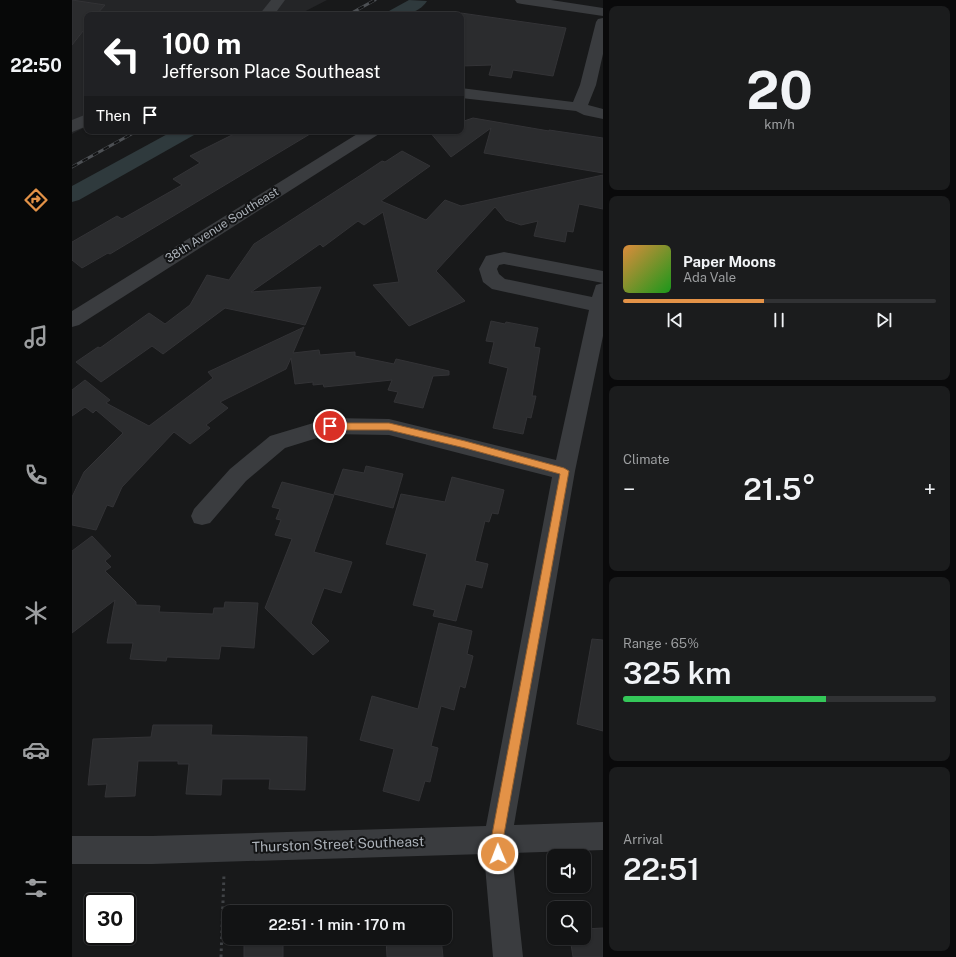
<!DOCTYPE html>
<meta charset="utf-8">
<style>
:root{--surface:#121314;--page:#1b1c1d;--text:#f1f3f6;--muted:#9c9ea0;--line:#313234;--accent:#e39247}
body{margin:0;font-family:"Public Sans",sans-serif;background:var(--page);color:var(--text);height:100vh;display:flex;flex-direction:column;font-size:15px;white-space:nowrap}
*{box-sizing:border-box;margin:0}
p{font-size:13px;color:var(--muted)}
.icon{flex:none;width:22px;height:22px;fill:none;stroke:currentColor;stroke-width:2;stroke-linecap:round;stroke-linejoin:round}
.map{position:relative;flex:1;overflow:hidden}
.drawer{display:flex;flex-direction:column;gap:6px;padding:6px;background:#0a0a0b;width:353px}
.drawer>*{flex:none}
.hud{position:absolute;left:12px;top:12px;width:380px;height:122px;border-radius:8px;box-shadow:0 1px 3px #0004,0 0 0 1px var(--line);background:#202124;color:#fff;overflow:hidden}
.buttons{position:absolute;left:475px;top:849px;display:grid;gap:8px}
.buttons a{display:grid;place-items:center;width:44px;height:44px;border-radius:8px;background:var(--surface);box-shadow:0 1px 3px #0004,0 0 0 1px var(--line);font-size:20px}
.speed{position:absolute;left:12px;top:893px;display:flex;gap:8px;font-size:20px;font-weight:700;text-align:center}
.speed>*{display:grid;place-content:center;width:52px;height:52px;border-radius:50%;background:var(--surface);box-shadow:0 1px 3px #0004,0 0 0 1px var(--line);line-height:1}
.speed .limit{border:2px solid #111;border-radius:6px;background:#fff;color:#111}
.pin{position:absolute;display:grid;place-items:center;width:34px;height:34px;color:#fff;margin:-17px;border:2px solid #fff;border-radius:50%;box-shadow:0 1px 4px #0007}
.me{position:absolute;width:44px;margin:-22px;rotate:359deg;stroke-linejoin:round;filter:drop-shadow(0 0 3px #0008)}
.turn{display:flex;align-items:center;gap:14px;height:84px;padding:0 12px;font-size:18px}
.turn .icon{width:52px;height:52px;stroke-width:2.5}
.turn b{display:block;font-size:28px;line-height:34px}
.then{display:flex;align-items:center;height:38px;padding:0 12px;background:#0003;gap:8px;font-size:15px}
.big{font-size:30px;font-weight:600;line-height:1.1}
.drawer .card{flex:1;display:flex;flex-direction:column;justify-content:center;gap:6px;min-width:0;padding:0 14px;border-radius:8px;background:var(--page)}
.drawer .dial{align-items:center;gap:0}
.dial b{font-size:52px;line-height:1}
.song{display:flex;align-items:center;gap:12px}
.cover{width:48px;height:48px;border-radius:6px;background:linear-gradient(135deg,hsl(30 70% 55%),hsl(120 70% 35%))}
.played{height:4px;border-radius:2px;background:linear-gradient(90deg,var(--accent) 45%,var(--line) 45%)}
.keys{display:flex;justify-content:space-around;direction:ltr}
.heat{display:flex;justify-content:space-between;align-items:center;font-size:22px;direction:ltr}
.charge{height:6px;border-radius:3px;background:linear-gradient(90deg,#34c759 65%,var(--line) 0)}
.trip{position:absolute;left:150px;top:905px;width:230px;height:40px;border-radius:8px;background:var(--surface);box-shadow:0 1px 3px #0004,0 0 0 1px var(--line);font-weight:600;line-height:40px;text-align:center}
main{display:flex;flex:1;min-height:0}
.dock{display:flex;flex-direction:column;width:72px;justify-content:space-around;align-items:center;background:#070808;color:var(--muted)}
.dock .icon{width:28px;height:28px}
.dock .selected{color:var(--accent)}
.dock b{font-size:18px;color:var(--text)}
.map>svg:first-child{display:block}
</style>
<main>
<nav class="dock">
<b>22:50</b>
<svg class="icon selected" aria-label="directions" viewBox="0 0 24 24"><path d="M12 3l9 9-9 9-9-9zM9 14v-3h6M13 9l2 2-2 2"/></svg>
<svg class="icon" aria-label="music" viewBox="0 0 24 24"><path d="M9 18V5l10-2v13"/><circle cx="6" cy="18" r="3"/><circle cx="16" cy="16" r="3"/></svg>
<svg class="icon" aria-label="phone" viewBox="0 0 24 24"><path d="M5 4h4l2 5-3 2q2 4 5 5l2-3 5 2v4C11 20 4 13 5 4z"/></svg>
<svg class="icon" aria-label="climate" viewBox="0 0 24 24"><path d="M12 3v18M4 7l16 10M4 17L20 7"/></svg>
<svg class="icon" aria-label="car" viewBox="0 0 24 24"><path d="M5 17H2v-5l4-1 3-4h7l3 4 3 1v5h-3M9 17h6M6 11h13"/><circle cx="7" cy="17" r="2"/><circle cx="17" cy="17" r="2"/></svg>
<svg class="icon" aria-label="filters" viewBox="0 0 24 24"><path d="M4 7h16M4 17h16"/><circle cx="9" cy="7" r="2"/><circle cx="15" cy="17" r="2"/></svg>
</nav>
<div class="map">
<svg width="531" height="957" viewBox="0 0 531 957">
<rect width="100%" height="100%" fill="#18191a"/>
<polygon fill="#242527" points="0,0 255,0 226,15 15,15 15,126 0,134"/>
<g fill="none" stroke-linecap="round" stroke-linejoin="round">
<g fill="#2f3a3d" fill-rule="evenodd">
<path d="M337,0L355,1C346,15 329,15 314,15L317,11Z"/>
<polygon points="101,131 125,131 122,135 7,200 0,202 0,186"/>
</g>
</g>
<g fill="#2b2c2e" stroke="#333336">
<polygon points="0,0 33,5 24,15 15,15 15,26 0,45"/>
<polygon points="389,13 494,28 481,76 441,70 439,78 417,75 420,65 389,66"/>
<polygon points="401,118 477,131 477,130 531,138 531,173 412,153 419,128 379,157 357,131 389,131 389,122"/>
<polygon points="168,131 243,131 38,254 36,253 10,268 0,260 0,242 45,216 50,219 110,185 101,179 128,163 118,156"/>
<polygon points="330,151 358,166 309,201 354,220 373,200 389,206 531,175 531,209 507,204 501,232 495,231 493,242 462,236 466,221 449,225 434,220 423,207 364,271 393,301 337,326 301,285 327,282 311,212 292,225 286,221 251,247 248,244 179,292 249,287 233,325 153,308 91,354 80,346 29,382 4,362 26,347 28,348 77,313 93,324 118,305 135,275 157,280 182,244 292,173 310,161 313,162"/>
<polygon points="419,321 433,324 434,322 466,328 462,347 468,348 460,396 464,396 459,418 455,417 451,434 421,428 436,368 417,363 422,342 414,341"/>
<polygon points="232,327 221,353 247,350 248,355 283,352 283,356 322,364 324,359 377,371 377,375 361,376 351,408 322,402 326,392 316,390 320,380 252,387 251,384 241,385 241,382 223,384 219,358 214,369 148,402 156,408 134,425 138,428 118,444 102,432 50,487 41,507 35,505 24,530 0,525 0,497 12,472 51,433 24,410 21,413 13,407 0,416 0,390 13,380 38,400 34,403 77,426 141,378 136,372"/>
<polygon points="294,466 331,474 321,508 262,494 271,469 292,473"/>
<polygon points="380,477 432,490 426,514 420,513 417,522 413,521 403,561 416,564 410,588 394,584 384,621 361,616 363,610 341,605 355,554 314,544 329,494 373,502"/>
<polygon points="210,482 262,495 242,552 280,562 269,593 252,588 239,623 257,641 241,655 193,608 220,539 203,535 209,520 204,519 208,509 200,507"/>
<polygon points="20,536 39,556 33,561 39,567 33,571 64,602 64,605 88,606 87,612 141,614 142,608 152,608 153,602 186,603 182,648 149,646 147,659 95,657 94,661 58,659 61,643 35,643 43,600 0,633 0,551"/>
<polygon points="367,623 400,631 395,654 401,656 393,688 388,686 382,710 369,706 359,746 366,748 358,782 353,781 347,801 311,791 322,749 288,740 300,696 346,709"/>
<polygon points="520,639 531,640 531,731 505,724"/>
<polygon points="81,725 140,725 139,735 235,737 233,790 197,789 198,779 150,779 149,795 114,794 117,764 106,764 106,761 66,761 63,796 33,797 35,784 16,785 21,739 79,737"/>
<polygon points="531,928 531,957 501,957 498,938 512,938 512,929"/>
<rect x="172" y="938" width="39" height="19"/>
<polygon points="314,938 369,938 371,957 315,957"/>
</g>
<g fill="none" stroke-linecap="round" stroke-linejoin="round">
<polyline stroke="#404346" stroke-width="3" stroke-dasharray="2.5 3.5" stroke-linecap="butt" points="149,957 152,874"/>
<g fill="#3a3c3f" fill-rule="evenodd">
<polygon points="199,0 213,0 202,15 187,15"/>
<polygon points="443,0 479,0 531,8 531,16 450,4 445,3"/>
<polygon points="531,18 531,54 524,85 516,105 531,109 531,119 512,115 504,111 389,98 389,88 501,102 508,85 524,22 526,19"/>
<polygon points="15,114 15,126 0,132 0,120"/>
<polygon points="290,131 309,131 307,134 7,325 0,327 0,311"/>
<path d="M432,252L531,271V336L503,471L442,825L531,822V850L440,853L451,957H421L412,854L80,864H0V836H80L414,826L480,477L317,435L258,434L213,448L174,481L138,523L130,525L122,523L119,516L122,509L158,469L198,436L258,418L317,419L484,460L517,310L420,289L411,282L407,269L414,256ZM432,264L531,283L524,285L520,297L433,279L427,274L425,269L427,265Z"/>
</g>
<g stroke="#4d5054" stroke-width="3">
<g id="rail">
<polyline points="276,15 303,0"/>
<polyline points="0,167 65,131"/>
</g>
</g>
<use href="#rail" stroke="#131415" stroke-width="2" stroke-dasharray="6" stroke-linecap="butt"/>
</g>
<polygon fill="#e39247" stroke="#945f2e" points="258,423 317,423 393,441 492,468 497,471 431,840 432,854 430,858 426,860 422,858 419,840 488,474 393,448 317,430 258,430 253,426"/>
<g text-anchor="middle" stroke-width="4" stroke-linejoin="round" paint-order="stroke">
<g font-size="12" fill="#acb2b9" stroke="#131415">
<text transform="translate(150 225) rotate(-32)" y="4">38th Avenue Southeast</text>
</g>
<g font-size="14" fill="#acb2b9" stroke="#131415">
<text transform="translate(266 844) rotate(-2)" y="5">Thurston Street Southeast</text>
</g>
</g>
</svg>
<div class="buttons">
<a><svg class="icon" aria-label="sound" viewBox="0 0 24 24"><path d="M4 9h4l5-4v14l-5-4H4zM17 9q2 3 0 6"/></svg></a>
<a><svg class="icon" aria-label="search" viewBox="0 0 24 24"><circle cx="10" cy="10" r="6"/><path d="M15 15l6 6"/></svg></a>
</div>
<div class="speed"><div class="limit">30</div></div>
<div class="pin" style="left:258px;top:426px;background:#d93025"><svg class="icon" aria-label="arrive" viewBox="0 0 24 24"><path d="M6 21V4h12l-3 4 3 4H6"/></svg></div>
<svg class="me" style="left:426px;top:854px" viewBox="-20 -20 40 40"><circle r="17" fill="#e39247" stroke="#fff" stroke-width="3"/><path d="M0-11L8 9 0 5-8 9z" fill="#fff"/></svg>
<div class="trip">22:51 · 1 min · 170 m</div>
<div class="hud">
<div class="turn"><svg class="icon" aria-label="left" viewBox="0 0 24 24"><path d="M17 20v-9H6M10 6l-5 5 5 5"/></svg><div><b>100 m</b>Jefferson Place Southeast</div></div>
<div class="then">Then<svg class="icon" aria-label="arrive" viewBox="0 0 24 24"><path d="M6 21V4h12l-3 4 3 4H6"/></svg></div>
</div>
</div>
<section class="drawer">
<div class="card dial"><b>20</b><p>km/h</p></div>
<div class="card">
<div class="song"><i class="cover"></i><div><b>Paper Moons</b><p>Ada Vale</p></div></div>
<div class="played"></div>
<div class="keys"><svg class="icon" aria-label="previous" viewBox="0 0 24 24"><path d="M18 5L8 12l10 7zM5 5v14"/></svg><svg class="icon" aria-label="pause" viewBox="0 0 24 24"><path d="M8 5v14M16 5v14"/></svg><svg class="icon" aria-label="next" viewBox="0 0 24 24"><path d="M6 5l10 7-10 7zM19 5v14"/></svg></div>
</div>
<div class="card"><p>Climate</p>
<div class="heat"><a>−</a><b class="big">21.5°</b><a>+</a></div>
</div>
<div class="card"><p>Range · 65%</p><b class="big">325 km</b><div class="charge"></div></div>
<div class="card"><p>Arrival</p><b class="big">22:51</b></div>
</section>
</main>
